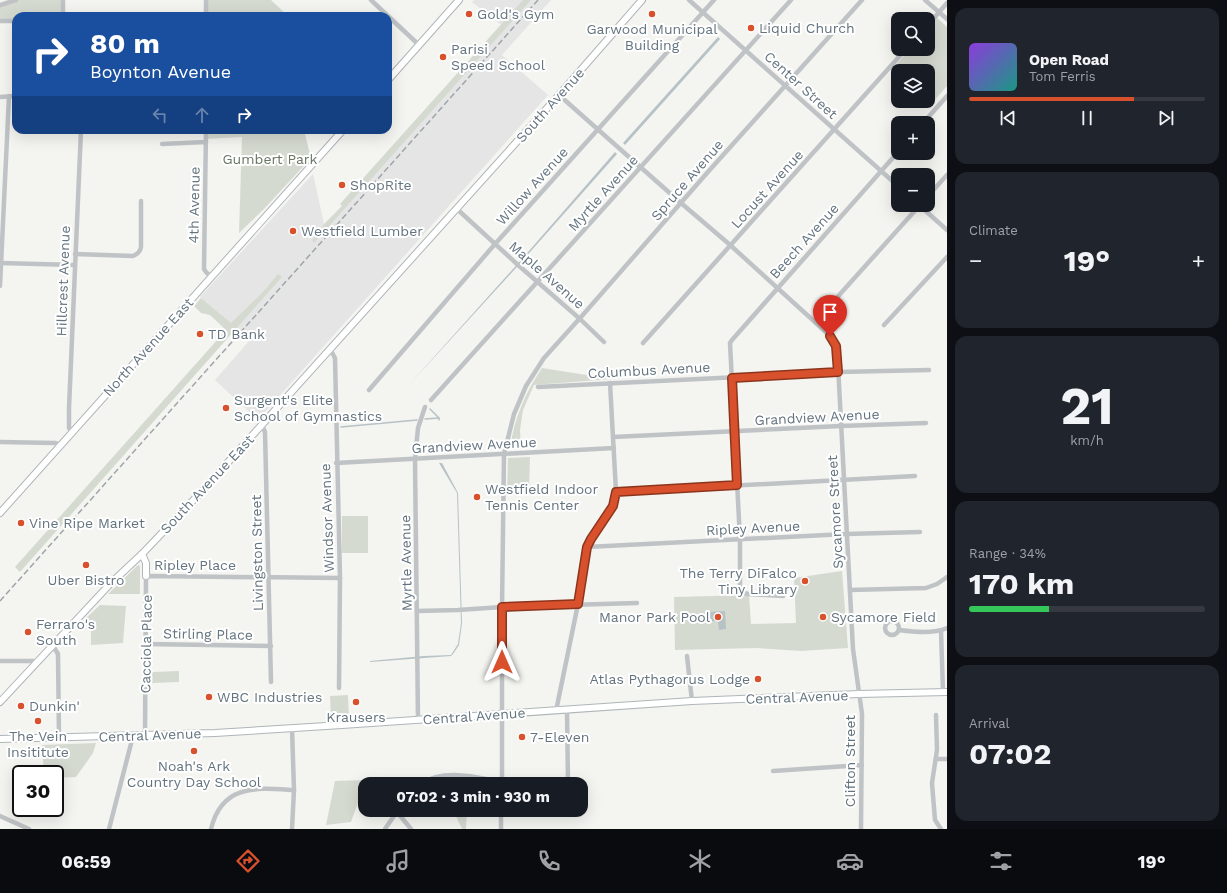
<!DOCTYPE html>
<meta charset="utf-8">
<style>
:root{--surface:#171b24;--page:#20242c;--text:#f1f3f6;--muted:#9ea1a6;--line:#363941;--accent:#d8512c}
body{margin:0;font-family:"Work Sans",sans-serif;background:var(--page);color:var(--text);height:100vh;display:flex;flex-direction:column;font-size:15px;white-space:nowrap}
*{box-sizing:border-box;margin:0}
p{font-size:13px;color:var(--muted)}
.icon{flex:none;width:22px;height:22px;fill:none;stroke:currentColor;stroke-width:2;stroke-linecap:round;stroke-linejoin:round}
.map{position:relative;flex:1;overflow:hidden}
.panel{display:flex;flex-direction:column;gap:8px;padding:8px;background:#0d0f14;width:280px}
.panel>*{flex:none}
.guide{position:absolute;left:12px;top:12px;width:380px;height:122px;border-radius:12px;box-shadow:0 4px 16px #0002;background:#1a4fa0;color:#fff;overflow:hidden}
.controls{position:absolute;left:891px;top:12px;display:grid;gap:8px}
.controls a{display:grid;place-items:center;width:44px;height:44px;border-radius:8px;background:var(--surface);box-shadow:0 4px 16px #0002;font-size:20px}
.speed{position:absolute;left:12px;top:765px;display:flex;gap:8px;font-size:20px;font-weight:700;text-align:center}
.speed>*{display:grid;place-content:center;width:52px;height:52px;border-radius:50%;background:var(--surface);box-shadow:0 4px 16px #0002;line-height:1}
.speed .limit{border:2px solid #111;border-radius:6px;background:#fff;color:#111}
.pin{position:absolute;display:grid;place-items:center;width:34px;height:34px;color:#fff;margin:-41px -17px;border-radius:50% 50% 50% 0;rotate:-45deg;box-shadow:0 0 4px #0007}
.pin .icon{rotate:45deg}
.me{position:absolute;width:44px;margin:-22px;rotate:0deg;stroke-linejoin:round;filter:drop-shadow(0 0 3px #0008)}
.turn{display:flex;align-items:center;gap:14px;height:84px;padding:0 12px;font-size:18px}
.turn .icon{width:52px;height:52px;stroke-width:2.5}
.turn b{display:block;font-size:28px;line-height:34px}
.lanes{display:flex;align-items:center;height:38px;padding:0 12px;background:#0003;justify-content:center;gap:20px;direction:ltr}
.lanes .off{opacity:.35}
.big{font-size:30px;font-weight:700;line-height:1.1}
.panel .card{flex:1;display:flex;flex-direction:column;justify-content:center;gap:6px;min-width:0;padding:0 14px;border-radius:12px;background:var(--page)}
.panel .dial{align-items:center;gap:0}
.dial b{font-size:52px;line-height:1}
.song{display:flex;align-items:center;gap:12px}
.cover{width:48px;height:48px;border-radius:6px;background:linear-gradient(135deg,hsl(270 70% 55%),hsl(170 70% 35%))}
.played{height:4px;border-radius:2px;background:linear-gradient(90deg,var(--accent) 70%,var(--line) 70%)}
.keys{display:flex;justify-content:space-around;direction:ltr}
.heat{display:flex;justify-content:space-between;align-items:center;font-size:22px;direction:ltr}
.charge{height:6px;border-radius:3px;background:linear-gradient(90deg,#34c759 34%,var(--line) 0)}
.trip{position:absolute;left:358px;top:777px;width:230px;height:40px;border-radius:12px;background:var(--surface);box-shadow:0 4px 16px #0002;font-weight:700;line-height:40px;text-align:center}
.menu{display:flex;height:64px;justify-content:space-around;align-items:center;background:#090b0e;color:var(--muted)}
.menu .icon{width:28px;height:28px}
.menu .current{color:var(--accent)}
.menu b{font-size:18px;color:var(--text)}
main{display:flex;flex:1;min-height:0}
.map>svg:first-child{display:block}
</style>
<main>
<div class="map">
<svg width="947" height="829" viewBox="0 0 947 829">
<rect width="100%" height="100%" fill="#f4f4f0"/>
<polygon fill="#e4e5e4" points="474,0 551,0 502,55 548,95 258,420 215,380 250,340 200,297 313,174 324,224 312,239 505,28 472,2"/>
<g fill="#d5dad1">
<polygon points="16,0 63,0 63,16 16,16 16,21 0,21 0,5"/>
<polygon points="205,0 271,0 288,16 205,16"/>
<polygon points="523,0 531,0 314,243 312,240 324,224 342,206 340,204"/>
<polygon points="937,18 947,27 947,86 931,104 928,101 928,71 898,71 894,67 910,49 928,49 928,28"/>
<polygon points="206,130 304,130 311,158 264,209 239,233 242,137 206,139"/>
<polygon points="278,274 282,277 20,572 15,567 226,330 210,315 201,313 194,306 201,298 231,323 263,292"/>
<path d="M542,368L612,379L534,385L523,410L520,430L521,448L510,449C514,419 525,393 542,368Z"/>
<polygon points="530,457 529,493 507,495 508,458"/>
<rect x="342" y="516" width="26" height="37"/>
<polygon points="138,565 140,566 140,594 108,594"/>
<polygon points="842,571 848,648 801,651 756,648 675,650 674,597 749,595 751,624 796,623 794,578"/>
<polygon points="100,605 126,606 123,643 91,645 91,622 83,621"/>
<polygon points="179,671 179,682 152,683 152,672"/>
<polygon points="348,695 349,718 331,718 330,696"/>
<polygon points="96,743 93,753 76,777 55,778 55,774 44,774 42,745"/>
<polygon points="366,780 351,822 326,825 335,781"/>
<polygon points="453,810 467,810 466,829 462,829"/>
</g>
<g fill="#b7c2c6">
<polygon points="718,37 720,39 625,145 623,143"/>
<polygon points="615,152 617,154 515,269 408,386 425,404 408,386 522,259"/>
<polygon points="439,463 442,463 458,493 462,623 459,645 453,654 451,656 370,662 370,661 424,656 451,655 458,644 461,623 457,493"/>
<polygon points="725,611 726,629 719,630 718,622 717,621 710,621 709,612"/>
</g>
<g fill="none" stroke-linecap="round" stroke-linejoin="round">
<g stroke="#b7c2c6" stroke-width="1.5">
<polyline points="430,409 439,418 439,420"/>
<polyline points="425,419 439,418"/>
<polyline points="341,427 417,420"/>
</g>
<g stroke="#afb5b8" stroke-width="8">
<g id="secondary">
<polyline points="388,80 459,0"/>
<polyline points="0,513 343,130"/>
<polyline points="142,554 146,563 146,576"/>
<polyline points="0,702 110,584 142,554 203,490 559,95 642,0"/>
<polyline points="0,739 215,733 342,725 692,701 859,694 947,692"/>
</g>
</g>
<g stroke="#bfc3c6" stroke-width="4.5">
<polyline points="63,0 63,16"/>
<polyline points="371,0 419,45"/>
<polyline points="689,0 898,186"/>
<polyline points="925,0 947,19"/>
<polyline points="0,5 16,0"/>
<polyline points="206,16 206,0"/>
<polyline points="0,21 16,21"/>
<polyline points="928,25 947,3"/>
<polyline points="559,95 681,203 729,244 827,333 837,346 853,649 862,714 861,829"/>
<polyline points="0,97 16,96"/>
<polyline points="923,123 947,96"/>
<polyline points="206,130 204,269 206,272 211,277"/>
<polyline points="162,144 206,142"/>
<polyline points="928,196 947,175"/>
<polyline points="919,205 947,230"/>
<polyline points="457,209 518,265 580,319 604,342"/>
<path d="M75,254L133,256C138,254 140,252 141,247V201"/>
<polyline points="0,263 75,265"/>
<polyline points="0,286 9,96"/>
<polyline points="815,322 920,205"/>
<polyline points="884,325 947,257"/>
<polyline points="643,343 906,49"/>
<polyline points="330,349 335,358 340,578 339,688"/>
<polyline points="538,387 838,372 929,370"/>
<polyline points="369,390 495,244 714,0"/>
<polyline points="431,400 791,0"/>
<polyline points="262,425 265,432 271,682"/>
<polyline points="72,432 69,428 69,408 81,130"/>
<polyline points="613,437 841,426 926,423"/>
<polyline points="0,442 55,443 61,445"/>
<polyline points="336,463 614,448"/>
<polyline points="616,492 915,476"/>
<polyline points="587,547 846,534 920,532"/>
<polyline points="850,590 926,588 937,584 947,577"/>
<polyline points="783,596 748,594 742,592 740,587 740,540 730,343 732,340 898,152"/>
<polyline points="417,611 458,610 502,607 637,603"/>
<circle cx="892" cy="628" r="7"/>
<path d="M899,630C915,632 933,634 947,628"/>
<polyline points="941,631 943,692"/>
<polyline points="146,644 271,646"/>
<polyline points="53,646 58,654 59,738"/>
<polyline points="687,656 692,701"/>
<polyline points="0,661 38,661"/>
<polyline points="567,710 568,784"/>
<path d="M556,711L578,604L587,547C594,532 606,521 613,507C615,502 615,497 616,492L610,383"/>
<polyline points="936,715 937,750 932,783 935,820 941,829"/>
<polyline points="418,720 415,459 418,428 425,407"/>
<polyline points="292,728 294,790 292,829"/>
<polyline points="145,735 146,576 340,578"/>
<polyline points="936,759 947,759"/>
<polyline points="773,771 862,765"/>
<path d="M420,784C445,768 475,777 502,782"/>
<polyline points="502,784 502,607 504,454 514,414 526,386 544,358 581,317 707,173 862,0"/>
<polyline points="397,812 411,829"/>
<polyline points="0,816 29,829"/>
<polyline points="109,829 133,736"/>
<path d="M211,829C222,783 258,788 294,790"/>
<polyline points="385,829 398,810"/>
<polyline points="501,829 501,810"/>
</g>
<use href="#secondary" stroke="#fff" stroke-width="6"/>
<polyline stroke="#9ea5a9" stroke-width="1.5" stroke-dasharray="6 3" stroke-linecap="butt" points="0,601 538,0"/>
</g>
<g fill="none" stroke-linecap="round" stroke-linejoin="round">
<g stroke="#8c351d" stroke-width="10">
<polyline id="route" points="502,662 502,607 578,604 587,547 591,539 613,506 616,492 737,485 732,378 838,372 836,346 830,336"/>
</g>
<use href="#route" stroke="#d8512c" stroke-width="7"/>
</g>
<g fill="#d8512c" stroke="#fff" stroke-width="1.5">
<circle cx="469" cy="14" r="4"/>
<circle cx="652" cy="14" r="4"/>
<circle cx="751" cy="28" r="4"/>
<circle cx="443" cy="57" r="4"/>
<circle cx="342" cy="185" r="4"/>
<circle cx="293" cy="231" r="4"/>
<circle cx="200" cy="334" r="4"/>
<circle cx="226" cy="408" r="4"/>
<circle cx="477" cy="497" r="4"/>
<circle cx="21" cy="523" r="4"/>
<circle cx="86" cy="565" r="4"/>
<circle cx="805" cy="581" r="4"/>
<circle cx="718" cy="617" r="4"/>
<circle cx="823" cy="617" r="4"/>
<circle cx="28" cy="632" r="4"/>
<circle cx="758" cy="679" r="4"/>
<circle cx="209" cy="697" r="4"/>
<circle cx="356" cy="702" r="4"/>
<circle cx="21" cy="706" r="4"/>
<circle cx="38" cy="721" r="4"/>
<circle cx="522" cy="737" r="4"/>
<circle cx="194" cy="751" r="4"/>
</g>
<g text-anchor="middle" stroke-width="4" stroke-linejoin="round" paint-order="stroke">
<g font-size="14" fill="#64747f" stroke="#fff" text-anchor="start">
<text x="477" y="19">Gold's Gym</text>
<text x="759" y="33">Liquid Church</text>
<text x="652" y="34" text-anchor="middle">Garwood Municipal<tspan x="652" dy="16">Building</tspan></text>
<text x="451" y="54">Parisi<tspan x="451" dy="16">Speed School</tspan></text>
<text x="350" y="190">ShopRite</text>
<text x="301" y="236">Westfield Lumber</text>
<text x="208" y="339">TD Bank</text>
<text x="234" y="405">Surgent's Elite<tspan x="234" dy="16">School of Gymnastics</tspan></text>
<text x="485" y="494">Westfield Indoor<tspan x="485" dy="16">Tennis Center</tspan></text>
<text x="29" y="528">Vine Ripe Market</text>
<text x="797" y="578" text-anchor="end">The Terry DiFalco<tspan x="797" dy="16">Tiny Library</tspan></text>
<text x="86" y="585" text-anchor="middle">Uber Bistro</text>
<text x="710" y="622" text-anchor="end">Manor Park Pool</text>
<text x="831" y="622">Sycamore Field</text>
<text x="36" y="629">Ferraro's<tspan x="36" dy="16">South</tspan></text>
<text x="750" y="684" text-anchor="end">Atlas Pythagorus Lodge</text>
<text x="217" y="702">WBC Industries</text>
<text x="29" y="711">Dunkin'</text>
<text x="356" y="722" text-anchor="middle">Krausers</text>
<text x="38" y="741" text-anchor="middle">The Vein<tspan x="38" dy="16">Insititute</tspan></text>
<text x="530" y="742">7-Eleven</text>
<text x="194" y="771" text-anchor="middle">Noah's Ark<tspan x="194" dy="16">Country Day School</tspan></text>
</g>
<g font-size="14" fill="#64747f" stroke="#fff">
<text transform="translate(801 85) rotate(42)" y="5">Center Street</text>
<text transform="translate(550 105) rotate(-48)" y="5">South Avenue</text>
<text transform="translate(687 180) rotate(-49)" y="5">Spruce Avenue</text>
<text transform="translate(532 186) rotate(-48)" y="5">Willow Avenue</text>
<text transform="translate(767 189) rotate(-48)" y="5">Locust Avenue</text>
<text transform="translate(603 193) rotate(-48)" y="5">Myrtle Avenue</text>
<text transform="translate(194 205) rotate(-89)" y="5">4th Avenue</text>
<text transform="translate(804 241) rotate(-48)" y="5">Beech Avenue</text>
<text transform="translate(547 275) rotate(41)" y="5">Maple Avenue</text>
<text transform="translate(63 281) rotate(-88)" y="5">Hillcrest Avenue</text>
<text transform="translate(148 347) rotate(-48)" y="5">North Avenue East</text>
<text transform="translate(649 370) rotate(-3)" y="5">Columbus Avenue</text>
<text transform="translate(817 417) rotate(-3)" y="5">Grandview Avenue</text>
<text transform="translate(474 445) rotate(-3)" y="5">Grandview Avenue</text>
<text transform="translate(207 484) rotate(-47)" y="5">South Avenue East</text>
<text transform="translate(835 512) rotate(-93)" y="5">Sycamore Street</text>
<text transform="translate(327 518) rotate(-92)" y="5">Windsor Avenue</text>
<text transform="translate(753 528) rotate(-3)" y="5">Ripley Avenue</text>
<text transform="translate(257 553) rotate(-91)" y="5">Livingston Street</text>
<text transform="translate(406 563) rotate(-91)" y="5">Myrtle Avenue</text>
<text x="195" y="570">Ripley Place</text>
<text transform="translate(208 634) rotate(1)" y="5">Stirling Place</text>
<text transform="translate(146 644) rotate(-89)" y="5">Cacciola Place</text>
<text transform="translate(797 697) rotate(-2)" y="5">Central Avenue</text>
<text transform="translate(474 716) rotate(-4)" y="5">Central Avenue</text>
<text transform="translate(150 735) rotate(-2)" y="5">Central Avenue</text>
<text transform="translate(850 761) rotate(-90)" y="5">Clifton Street</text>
</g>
<g font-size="14" fill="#677763" stroke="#fff">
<text x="270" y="164">Gumbert Park</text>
</g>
</g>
</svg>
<div class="controls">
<a><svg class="icon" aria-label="search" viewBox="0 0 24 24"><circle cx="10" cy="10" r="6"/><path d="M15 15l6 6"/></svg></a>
<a><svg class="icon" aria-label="layers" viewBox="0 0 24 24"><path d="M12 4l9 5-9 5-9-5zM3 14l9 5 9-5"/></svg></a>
<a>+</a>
<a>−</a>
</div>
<div class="speed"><div class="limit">30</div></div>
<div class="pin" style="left:830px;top:336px;background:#d93025"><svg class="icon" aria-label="arrive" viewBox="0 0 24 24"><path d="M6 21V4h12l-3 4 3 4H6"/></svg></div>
<svg class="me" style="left:502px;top:662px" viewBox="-20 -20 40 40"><path d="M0-17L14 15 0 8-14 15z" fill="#d8512c" stroke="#fff" stroke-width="4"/></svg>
<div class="trip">07:02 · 3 min · 930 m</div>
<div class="guide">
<div class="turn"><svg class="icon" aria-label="right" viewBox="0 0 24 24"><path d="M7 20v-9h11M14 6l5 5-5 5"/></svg><div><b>80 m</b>Boynton Avenue</div></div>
<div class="lanes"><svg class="icon off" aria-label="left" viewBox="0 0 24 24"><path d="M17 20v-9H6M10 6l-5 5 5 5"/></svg><svg class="icon off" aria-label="ahead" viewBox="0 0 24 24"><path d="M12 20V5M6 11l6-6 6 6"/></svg><svg class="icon" aria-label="right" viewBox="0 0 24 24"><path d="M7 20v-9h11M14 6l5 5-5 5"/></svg></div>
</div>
</div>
<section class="panel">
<div class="card">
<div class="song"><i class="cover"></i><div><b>Open Road</b><p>Tom Ferris</p></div></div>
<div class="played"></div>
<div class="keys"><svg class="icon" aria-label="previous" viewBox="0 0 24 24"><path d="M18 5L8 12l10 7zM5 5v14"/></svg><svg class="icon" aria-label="pause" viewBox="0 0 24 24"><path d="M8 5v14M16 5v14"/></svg><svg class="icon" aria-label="next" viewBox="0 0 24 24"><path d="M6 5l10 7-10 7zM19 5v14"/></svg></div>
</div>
<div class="card"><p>Climate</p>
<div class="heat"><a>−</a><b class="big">19°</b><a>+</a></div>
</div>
<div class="card dial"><b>21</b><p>km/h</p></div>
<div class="card"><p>Range · 34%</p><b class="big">170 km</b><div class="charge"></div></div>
<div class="card"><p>Arrival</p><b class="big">07:02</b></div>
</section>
</main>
<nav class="menu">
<b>06:59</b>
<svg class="icon current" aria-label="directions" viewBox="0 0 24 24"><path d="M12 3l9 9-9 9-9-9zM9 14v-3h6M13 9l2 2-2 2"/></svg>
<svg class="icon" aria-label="music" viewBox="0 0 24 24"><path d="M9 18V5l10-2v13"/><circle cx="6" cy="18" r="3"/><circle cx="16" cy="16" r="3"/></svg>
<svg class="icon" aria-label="phone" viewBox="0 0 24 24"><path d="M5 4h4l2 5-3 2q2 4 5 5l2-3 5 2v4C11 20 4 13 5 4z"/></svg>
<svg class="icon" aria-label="climate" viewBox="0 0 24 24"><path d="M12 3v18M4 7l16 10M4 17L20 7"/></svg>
<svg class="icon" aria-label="car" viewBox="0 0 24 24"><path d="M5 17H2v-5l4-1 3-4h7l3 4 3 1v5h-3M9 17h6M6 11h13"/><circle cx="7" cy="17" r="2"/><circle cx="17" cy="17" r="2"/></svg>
<svg class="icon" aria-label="filters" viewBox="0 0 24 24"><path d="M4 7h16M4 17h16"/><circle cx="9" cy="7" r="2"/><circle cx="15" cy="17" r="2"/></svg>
<b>19°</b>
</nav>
